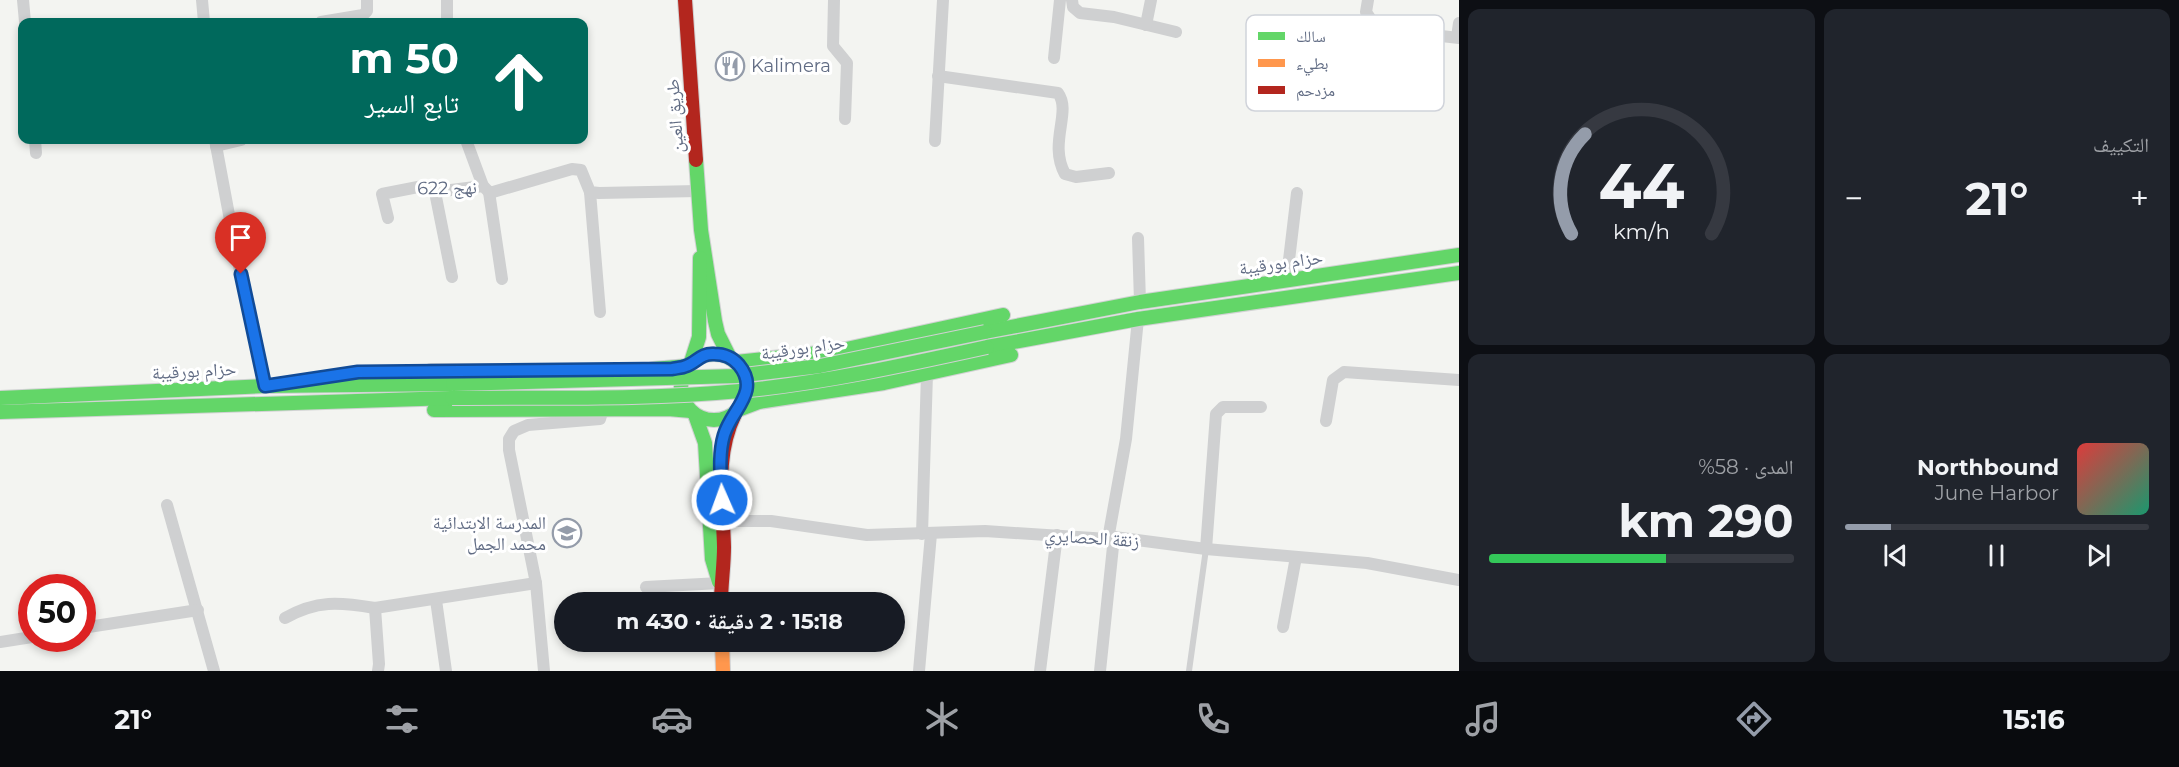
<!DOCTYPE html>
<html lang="ar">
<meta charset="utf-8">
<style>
:root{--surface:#171b24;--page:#20242c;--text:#f1f3f6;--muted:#9ea1a6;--line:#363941;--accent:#949caa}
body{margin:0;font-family:Montserrat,"Noto Naskh Arabic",sans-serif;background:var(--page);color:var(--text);direction:rtl;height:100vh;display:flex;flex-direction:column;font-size:22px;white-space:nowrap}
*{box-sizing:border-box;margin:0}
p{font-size:20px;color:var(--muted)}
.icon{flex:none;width:33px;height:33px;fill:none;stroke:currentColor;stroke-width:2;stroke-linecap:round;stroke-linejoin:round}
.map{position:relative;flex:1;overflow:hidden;direction:ltr}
.details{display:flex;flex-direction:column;gap:9px;padding:9px;background:#0d0f14;width:720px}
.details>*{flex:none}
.hud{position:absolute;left:18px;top:18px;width:570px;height:126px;border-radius:12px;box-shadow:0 3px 9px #0003;direction:rtl;background:#00695c;color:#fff;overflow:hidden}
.speed{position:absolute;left:18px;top:574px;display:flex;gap:12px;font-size:30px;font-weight:700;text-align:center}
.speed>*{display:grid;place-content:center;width:78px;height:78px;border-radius:50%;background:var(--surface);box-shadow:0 3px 9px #0003;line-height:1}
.speed .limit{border:9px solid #d22;background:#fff;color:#111}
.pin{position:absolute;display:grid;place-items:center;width:51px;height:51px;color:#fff;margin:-62px -26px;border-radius:50% 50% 50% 0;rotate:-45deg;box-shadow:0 0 6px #0007}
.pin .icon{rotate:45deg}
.me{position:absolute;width:66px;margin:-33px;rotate:358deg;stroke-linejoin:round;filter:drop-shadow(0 0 4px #0008)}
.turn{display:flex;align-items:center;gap:21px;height:126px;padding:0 30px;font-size:27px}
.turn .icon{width:78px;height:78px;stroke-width:2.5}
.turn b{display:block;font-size:42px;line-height:51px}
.big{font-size:45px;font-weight:700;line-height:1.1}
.details .card{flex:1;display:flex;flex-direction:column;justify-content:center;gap:9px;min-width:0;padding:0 21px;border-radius:12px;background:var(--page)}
.details .dial{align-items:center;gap:0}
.dial svg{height:156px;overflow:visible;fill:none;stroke:var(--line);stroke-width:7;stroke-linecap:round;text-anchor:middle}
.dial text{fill:var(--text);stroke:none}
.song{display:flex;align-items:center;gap:18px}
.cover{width:72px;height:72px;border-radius:9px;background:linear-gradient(135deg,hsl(0 70% 55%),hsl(160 70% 35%))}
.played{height:6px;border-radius:3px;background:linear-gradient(90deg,var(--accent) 15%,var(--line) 15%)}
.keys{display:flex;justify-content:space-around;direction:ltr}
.heat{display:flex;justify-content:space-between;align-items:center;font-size:33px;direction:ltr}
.charge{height:9px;border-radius:4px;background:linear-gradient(90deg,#34c759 58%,var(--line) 0)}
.details .tiles{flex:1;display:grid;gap:9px;grid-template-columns:repeat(2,1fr)}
.trip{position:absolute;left:554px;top:592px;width:351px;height:60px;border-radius:30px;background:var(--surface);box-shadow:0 3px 9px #0003;font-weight:700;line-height:60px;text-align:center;direction:rtl}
.menu{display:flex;height:96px;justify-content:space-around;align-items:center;background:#090b0e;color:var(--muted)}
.menu .icon{width:42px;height:42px}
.menu .current{color:var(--accent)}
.menu b{font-size:27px;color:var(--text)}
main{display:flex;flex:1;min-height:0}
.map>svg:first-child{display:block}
</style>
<main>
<section class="details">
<div class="tiles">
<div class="card"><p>التكييف</p>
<div class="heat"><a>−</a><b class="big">21°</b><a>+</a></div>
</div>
<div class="card dial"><svg viewBox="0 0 100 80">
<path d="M14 69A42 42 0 1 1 86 69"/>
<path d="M14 69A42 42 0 0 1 21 18" stroke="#949caa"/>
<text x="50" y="56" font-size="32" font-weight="700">44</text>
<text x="50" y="72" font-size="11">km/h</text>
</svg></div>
<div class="card">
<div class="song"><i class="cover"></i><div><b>Northbound</b><p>June Harbor</p></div></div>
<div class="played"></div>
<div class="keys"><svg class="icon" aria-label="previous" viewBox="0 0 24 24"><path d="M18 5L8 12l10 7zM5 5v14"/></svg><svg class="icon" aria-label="pause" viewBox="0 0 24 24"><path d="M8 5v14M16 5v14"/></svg><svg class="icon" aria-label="next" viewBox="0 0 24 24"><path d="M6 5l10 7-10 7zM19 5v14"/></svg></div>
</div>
<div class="card"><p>المدى · 58%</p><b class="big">290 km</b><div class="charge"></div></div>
</div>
</section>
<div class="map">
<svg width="1459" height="671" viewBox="0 0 1459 671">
<rect width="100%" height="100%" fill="#f3f4f1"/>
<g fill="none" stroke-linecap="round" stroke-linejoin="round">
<g stroke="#d1d2d3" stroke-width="16">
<g id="fast">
<polyline points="696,160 701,230 715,321 718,334 730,358"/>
<polyline points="985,332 1140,302 1459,255"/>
<polyline points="987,347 1138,319 1459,273"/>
<circle cx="714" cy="387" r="33"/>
<polyline points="691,362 699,337 700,258"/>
<polyline points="736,362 837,351 1003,315"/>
<polyline points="653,369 688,366"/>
<polyline points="431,371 565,371"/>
<polyline points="0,398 265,386 453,384"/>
<polyline points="434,410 668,409 691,411"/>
<polyline points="738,410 759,402 884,383 1011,355"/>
<polyline points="0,412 452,398"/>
<polyline points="695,415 705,443 712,559 719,582"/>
</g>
</g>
<g stroke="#d1d2d3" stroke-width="16">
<polyline id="slow" points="722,642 723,671"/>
</g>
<g stroke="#d1d2d3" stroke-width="16">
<g id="jam">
<polyline points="685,0 696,160"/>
<path d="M721,603C721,584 724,566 724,547C723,501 714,457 735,414"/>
</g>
</g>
<polyline stroke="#cfd0d1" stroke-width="6" points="1189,671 1206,549"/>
<g stroke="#cfd0d1" stroke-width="12">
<polyline points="23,0 25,22"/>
<polyline points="202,0 204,22"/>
<polyline points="447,0 447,22"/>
<polyline points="834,0 833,46 847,63 845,119"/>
<polyline points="1072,0 1073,7 1080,13 1114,17 1176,32"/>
<polyline points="1368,0 1366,12 1372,21 1398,31 1459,38"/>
<polyline points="321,22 363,15 367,11 367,0"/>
<polyline points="1146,25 1151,0"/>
<polyline points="1457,37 1459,23"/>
<polyline points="1054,58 1060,0"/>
<path d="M1347,72C1363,75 1377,79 1392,70L1398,31"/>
<path d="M938,76L1058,93C1072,112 1048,143 1065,174L1076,177L1109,173"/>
<polyline points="35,140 36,153"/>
<polyline points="215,140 236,252 265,386"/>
<polyline points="466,140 483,186"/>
<polyline points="935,141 943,0"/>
<polyline points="216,146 241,140"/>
<polyline points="435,192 452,277"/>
<polyline points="489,192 502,279"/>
<polyline points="590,192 600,312"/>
<polyline points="388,218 382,194 423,186 435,192 483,186 489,192 493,192 572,169 581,170 590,192 599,193 698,191"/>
<polyline points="1138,238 1140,302"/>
<polyline points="1292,280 1289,260 1297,193"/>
<polyline points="1326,421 1333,380 1344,372 1459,380"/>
<polyline points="167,505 214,671"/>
<polyline points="723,521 771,521 867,535 985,531 1108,539 1114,537 1206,549 1367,563 1459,580"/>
<polyline points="922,534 927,374"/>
<polyline points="1108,539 1126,439 1138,319"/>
<polyline points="1206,549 1216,414 1223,407 1261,407"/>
<polyline points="646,587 720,583"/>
<polyline points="436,600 446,671"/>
<polyline points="375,608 379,664 378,671"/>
<path d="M285,618C317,600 339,602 375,608L536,583"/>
<polyline points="1283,627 1296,557"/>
<polyline points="82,628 198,610"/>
<polyline points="0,642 32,637"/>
<polyline points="544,671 536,583 509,450 509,439 514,431 528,425 600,419 603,409"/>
<polyline points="919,671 931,534"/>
<polyline points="1040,671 1057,535"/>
<polyline points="1100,671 1114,537"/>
</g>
<use href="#fast" stroke="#63d668" stroke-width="14"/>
<use href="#slow" stroke="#ff974d" stroke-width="14"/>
<use href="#jam" stroke="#b3261e" stroke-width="14"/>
<g stroke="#cfd1d1" stroke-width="16" stroke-linecap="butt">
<g id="fast-bridge">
<polyline points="453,384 736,376 820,366 985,332"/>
<path d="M452,398C548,397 644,400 740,391C823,383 905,365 987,347"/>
</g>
</g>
<use href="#fast-bridge" stroke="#63d668" stroke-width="14"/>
</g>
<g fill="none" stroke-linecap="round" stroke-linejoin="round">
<g stroke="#114b97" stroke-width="15">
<path id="route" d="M241,274L265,386L358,372L672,369C676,368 682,368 686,366C696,363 701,353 714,354C724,354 733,358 739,365C761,392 731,410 724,435C718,455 721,479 722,500"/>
</g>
<use href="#route" stroke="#1a73e8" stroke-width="10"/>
</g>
<defs>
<g id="restaurant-ring" transform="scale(1.5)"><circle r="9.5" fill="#fff" stroke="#949caa" stroke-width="1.5"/><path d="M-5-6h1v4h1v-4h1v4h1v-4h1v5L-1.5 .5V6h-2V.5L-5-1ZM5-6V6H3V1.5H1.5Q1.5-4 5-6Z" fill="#949caa"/></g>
<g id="school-ring" transform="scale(1.5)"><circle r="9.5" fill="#fff" stroke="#949caa" stroke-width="1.5"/><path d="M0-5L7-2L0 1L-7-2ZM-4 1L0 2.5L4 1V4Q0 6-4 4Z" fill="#949caa"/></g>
</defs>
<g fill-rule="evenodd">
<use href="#restaurant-ring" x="730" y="66"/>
<use href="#school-ring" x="567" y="533"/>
</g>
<g text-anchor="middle" stroke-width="6" stroke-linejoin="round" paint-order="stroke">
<g font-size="18" fill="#616c84" stroke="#fff" text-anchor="start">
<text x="751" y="72">Kalimera</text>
<text x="546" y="529" text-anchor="end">المدرسة الابتدائية<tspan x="546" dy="21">محمد الجمل</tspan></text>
</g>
<g font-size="18" fill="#616c84" stroke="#fff">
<text transform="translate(675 116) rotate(-94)" y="6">طريق العين</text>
<text transform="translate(447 188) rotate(-1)" y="6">نهج 622</text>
<text transform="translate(1281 263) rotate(-8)" y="6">حزام بورقيبة</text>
<text transform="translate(803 348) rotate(-8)" y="6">حزام بورقيبة</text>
<text transform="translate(194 371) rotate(-3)" y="6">حزام بورقيبة</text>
<text transform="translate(1092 538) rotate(4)" y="6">زنقة الحصايري</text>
</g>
</g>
<rect x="1246" y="15" width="198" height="96" rx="9" fill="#fff" stroke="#d0d3da" stroke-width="1.5"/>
<rect x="1258" y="32" width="27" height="8" fill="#63d668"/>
<rect x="1258" y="59" width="27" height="8" fill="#ff974d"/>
<rect x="1258" y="86" width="27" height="8" fill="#b3261e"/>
<g font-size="16" fill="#616c84">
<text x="1296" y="42">سالك</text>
<text x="1296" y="69">بطيء</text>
<text x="1296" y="96">مزدحم</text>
</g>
</svg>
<div class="speed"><div class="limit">50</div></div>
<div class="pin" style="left:241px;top:274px;background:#d93025"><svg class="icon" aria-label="arrive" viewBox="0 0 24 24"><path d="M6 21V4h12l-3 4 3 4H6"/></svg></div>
<svg class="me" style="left:722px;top:500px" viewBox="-20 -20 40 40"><circle r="17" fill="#1a73e8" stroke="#fff" stroke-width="3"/><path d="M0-11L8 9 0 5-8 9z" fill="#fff"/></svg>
<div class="trip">15:18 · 2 دقيقة · 430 m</div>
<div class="hud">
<div class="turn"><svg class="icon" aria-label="ahead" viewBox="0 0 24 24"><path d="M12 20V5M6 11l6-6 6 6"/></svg><div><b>50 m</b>تابع السير</div></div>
</div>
</div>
</main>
<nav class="menu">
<b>15:16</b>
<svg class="icon current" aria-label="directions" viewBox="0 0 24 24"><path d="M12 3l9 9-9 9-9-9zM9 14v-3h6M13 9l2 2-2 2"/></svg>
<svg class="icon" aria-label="music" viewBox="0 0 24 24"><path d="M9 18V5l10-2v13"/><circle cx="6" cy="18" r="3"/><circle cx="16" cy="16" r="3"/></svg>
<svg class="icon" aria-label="phone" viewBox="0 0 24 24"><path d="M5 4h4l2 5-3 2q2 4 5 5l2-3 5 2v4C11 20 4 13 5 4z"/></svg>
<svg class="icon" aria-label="climate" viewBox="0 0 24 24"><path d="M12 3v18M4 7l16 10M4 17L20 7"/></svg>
<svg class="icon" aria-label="car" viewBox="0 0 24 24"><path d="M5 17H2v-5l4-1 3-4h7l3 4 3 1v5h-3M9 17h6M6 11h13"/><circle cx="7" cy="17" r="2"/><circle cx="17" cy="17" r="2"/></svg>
<svg class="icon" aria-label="filters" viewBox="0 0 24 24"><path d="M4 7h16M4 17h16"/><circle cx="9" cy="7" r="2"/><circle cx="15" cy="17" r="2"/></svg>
<b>21°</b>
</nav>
